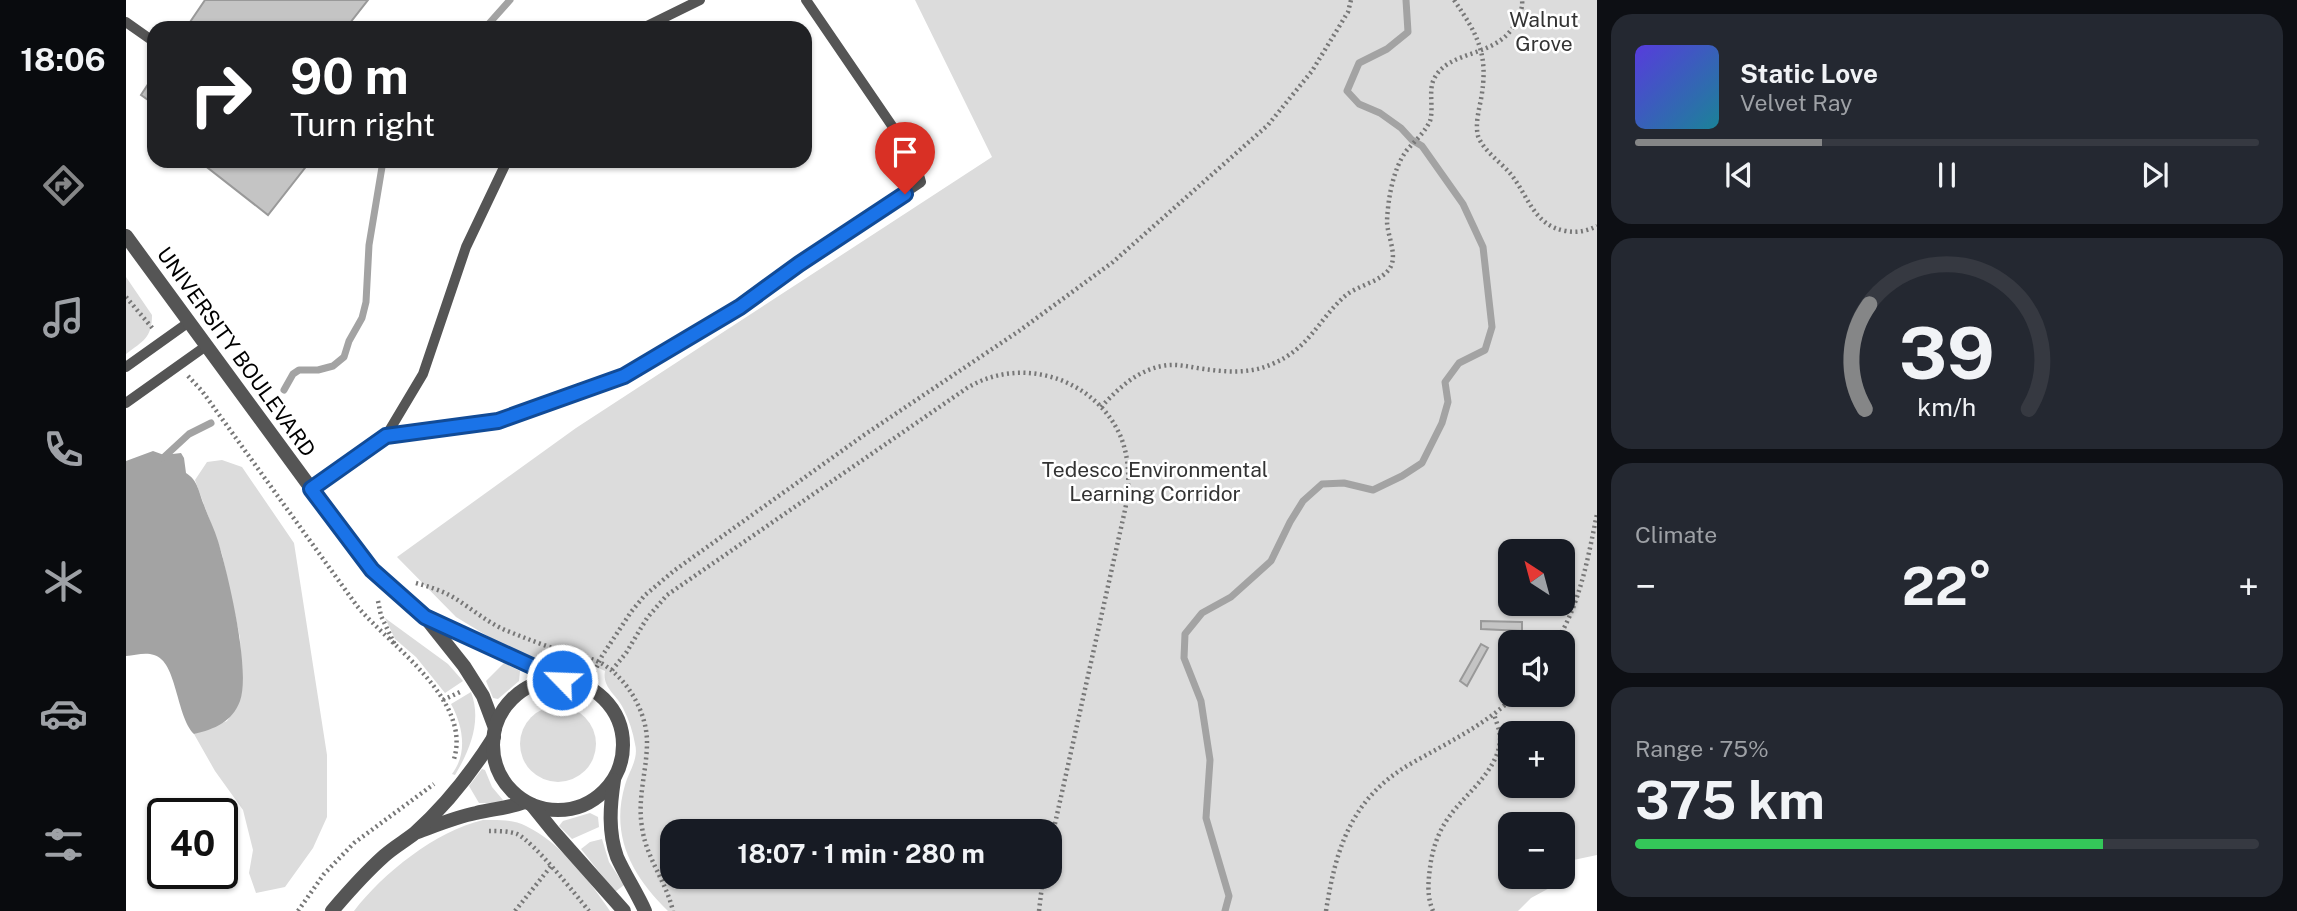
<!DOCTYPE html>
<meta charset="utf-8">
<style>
:root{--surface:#171b24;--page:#242831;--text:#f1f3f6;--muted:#9ea1a6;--line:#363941;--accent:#858687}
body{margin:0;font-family:"Public Sans",sans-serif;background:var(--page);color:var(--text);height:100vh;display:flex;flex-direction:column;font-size:26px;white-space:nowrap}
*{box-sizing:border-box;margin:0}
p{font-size:23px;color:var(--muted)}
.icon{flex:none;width:38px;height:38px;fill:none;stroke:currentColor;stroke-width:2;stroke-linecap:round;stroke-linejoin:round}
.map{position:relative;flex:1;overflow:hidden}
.side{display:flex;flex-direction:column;gap:14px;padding:14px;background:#0d0f14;width:700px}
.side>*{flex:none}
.guide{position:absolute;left:21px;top:21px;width:665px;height:147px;border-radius:21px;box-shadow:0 2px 5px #0004;background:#202124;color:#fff;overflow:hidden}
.needle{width:46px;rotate:324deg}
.buttons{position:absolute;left:1372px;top:539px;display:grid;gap:14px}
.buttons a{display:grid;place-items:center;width:77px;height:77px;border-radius:14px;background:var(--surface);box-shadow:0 2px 5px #0004;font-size:35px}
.speed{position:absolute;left:21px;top:798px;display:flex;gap:14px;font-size:35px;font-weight:700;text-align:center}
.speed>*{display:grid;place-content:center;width:91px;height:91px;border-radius:50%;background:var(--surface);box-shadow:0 2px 5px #0004;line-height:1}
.speed .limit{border:4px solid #111;border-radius:10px;background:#fff;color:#111}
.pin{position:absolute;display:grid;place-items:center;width:60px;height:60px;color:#fff;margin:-72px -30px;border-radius:50% 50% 50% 0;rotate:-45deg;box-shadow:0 0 7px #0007}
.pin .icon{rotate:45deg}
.me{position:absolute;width:77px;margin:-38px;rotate:294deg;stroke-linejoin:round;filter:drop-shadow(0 0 5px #0008)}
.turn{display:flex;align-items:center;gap:24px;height:147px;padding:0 28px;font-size:32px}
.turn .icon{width:91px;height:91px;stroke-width:2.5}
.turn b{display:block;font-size:49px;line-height:60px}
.big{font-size:52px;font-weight:700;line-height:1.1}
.side .card{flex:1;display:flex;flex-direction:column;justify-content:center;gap:10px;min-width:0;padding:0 24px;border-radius:21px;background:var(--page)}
.side .dial{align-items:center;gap:0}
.dial svg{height:182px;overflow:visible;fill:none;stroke:var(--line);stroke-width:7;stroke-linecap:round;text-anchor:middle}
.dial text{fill:var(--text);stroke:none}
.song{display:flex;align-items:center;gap:21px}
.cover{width:84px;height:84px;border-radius:10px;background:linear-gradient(135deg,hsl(250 70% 55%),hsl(190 70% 35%))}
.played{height:7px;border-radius:4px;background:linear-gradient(90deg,var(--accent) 30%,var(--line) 30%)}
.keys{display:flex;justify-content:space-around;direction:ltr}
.heat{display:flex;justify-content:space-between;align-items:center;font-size:38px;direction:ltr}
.charge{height:10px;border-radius:5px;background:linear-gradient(90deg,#34c759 75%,var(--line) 0)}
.trip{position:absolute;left:534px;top:819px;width:402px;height:70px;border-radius:21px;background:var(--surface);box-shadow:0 2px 5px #0004;font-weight:700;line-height:70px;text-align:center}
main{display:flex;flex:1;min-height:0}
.menu{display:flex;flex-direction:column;width:126px;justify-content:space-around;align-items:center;background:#090b0e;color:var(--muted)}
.menu .icon{width:49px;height:49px}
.menu .active{color:var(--accent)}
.menu b{font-size:32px;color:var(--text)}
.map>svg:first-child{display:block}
</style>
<main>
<nav class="menu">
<b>18:06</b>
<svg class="icon active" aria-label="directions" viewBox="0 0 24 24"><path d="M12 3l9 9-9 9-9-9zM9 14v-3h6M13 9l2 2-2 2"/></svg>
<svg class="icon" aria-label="music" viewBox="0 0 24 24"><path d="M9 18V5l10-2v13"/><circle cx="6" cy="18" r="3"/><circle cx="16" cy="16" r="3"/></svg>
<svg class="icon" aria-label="phone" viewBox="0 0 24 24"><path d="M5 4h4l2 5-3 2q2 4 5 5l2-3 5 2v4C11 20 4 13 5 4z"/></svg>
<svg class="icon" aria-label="climate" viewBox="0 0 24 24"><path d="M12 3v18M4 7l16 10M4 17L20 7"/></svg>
<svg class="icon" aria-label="car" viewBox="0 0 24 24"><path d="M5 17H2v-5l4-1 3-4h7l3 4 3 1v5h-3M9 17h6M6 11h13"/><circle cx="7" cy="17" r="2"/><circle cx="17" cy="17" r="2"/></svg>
<svg class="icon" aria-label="filters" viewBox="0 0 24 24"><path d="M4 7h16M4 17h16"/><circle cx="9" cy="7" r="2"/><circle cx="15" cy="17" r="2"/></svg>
</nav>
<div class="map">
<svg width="1471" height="911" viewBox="0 0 1471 911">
<rect width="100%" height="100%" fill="#fff"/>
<g fill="#dcdcdc" fill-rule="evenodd">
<path d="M789,0H1471V855L1438,862L1437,866V824H1384V877H1433L1429,885L1405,898L1392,911H542C506,876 484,836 499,785C503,771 513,759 509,744C507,732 503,720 497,708C491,695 476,688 479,671L464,664L451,667L415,661L368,640L330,617L271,557L450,428L866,157ZM1384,551H1437V604H1384ZM1384,642H1437V695H1384ZM1384,733H1437V786H1384ZM546,831H924V877H546Z"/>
<path d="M0,277L26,315C26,338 17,341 0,354Z"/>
<polygon points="96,460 116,467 168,543 201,755 201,817 187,848 159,887 130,893 123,873 127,850 117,810 89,771 68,734 101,721 112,704 116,688 114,638 96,554 69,480 81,462"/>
<polygon points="259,618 322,664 337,681 319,693 290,657 269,639"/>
<polygon points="378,663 394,671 393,681 372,699 367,698 360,681"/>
<path d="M345,692C356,721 344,750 329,775L326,774C342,753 337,726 325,704Z"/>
<circle cx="432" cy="744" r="38"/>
<polygon points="356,769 359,770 366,787 377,800 374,803 353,803 343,786"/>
<polygon points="464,813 472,817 473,827 446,839 433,826 437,821"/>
<path d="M357,820C371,820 387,819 400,826C435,843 463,880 484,911H228C257,873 310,831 357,820Z"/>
<polygon points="476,839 483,862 498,885 489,892 455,849 464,842"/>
</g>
<path fill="#a3a3a3" d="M27,451L38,455L55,453L58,458L60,473C72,480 73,493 78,505C82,517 88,528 92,541C102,574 125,670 114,701C106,722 89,729 68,734C50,716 51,661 28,655C20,652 9,655 0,656V461Z"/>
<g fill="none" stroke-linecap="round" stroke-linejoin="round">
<g stroke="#a3a3a3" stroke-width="7">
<polyline points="359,28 384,0"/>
<polyline points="158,390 167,374 173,370 192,370 207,366 218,357 223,341 236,318 240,302 243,245 257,161"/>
<polyline points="37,458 63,434 85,423"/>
<polyline points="1099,911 1103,896 1080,818 1084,760 1075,701 1058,658 1059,634 1076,613 1105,597 1145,561 1164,522 1177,501 1196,484 1218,483 1247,490 1276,476 1296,463 1316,423 1322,402 1319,382 1333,363 1359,350 1366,327 1357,247 1337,204 1296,146 1286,140 1275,128 1254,113 1233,104 1221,91 1233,63 1261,49 1282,32 1280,0"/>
</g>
</g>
<g fill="#c4c4c4" stroke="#999" stroke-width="2">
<polygon points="79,0 242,0 220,28 60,28"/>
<polygon points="28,75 28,104 15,95"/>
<polygon points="73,161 177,161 182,164 142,215"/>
<polygon points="1355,621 1396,622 1396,631 1355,629"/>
<polygon points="1355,644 1362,648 1341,686 1334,681"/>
</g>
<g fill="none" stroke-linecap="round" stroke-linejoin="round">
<g stroke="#777" stroke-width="4.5" stroke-dasharray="2 3.5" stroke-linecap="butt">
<path d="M1328,0C1352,35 1363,55 1355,99C1353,110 1349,124 1352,136C1357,150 1373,161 1383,172C1402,194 1407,226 1440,231C1451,233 1461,231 1471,226"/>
<polyline points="0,297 28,330"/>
<path d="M62,376L76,391L231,606C264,646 349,701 327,762"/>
<path d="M975,407C992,389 1010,371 1036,366C1050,363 1063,367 1078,369C1100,372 1125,374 1146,364C1183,349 1192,320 1219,296C1232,285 1255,282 1264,268C1272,255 1261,235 1261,221C1262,199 1267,168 1281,150C1289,141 1299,132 1304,121C1308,108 1302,91 1308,79C1323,48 1374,59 1391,20C1394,14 1397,7 1396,0"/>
<path d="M290,583C304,587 318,591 330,599C346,609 361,622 379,630C399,638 419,646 439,652C451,656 463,657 475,663C501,678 521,712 521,742C521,771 511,798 516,827C520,858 540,881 547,911"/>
<polyline points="252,601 255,616 269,645"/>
<path d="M1430,642C1454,604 1462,558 1471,514"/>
<path d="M486,670L500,653L521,618L541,595L841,388C895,355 968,378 994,435C1004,458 1004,486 999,510L924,846"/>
<polyline points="461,687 476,656 505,612 519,595 549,570 738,435 893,331 987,262 1142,125 1186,71 1222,12 1225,0"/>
<polyline points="317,700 334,692"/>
<path d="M363,831C372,831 383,831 391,834C409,843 449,894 463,911"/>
<polyline points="172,911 198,874 228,843 308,784"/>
<polyline points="389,911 426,865"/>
<polyline points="913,911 917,877"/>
<path d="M1200,911C1210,847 1226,797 1286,763C1323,742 1359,725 1390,695"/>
<path d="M1307,911C1301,897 1302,883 1304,868C1306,850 1312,832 1323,817C1339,794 1371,772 1374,741C1375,732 1370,722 1368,714"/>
</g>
<g stroke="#555" stroke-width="10">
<polyline points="0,22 24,39"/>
<polyline points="517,28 574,0"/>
<polyline points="0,367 63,322"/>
<polyline points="0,403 80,346"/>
<polyline points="260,436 372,421 498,376 614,307 673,264 795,182 788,158 680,0"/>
<polyline points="185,489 260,436 297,374 340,247 381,161"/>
</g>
<g stroke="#555" stroke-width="14">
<path d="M292,832C311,825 330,817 350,813C367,809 383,808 399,802"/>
<path d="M206,911C223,891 239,873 258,856C268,847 279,841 289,833C320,805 346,772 368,737"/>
</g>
<g stroke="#555" stroke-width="14">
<polyline points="0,236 245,570 299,617 338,666 357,696 369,728"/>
<polyline points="303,619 434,679"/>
<circle cx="432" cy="745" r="65"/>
<path d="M488,780C484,806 482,832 491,857C499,875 511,893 519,911"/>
<polyline points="406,805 427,831 498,911"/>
</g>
</g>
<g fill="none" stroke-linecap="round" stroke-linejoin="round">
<g stroke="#114b97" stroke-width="18">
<polyline id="route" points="436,680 299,617 246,570 185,489 260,436 372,421 498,376 614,307 673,264 779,194"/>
</g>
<use href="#route" stroke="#1a73e8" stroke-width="12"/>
</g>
<g text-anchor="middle" stroke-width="5" stroke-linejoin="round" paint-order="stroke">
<g font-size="21" fill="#333" stroke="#fff">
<text x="1418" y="27">Walnut<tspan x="1418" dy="24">Grove</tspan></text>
<text x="1029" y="477">Tedesco Environmental<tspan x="1029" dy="24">Learning Corridor</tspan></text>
</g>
<g font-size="21" fill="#000" stroke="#fff">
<text transform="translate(110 352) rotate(54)" y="7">UNIVERSITY BOULEVARD</text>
</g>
</g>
</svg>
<div class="buttons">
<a><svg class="needle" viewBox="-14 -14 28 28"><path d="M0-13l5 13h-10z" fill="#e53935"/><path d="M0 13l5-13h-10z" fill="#9ea1a6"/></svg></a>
<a><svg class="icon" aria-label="sound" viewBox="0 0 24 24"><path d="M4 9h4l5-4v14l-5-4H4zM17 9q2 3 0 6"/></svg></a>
<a>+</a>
<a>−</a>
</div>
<div class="speed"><div class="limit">40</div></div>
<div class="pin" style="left:779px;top:194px;background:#d93025"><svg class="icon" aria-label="arrive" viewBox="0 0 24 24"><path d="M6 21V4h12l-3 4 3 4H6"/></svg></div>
<svg class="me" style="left:436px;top:680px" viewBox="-20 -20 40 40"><circle r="17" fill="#1a73e8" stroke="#fff" stroke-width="3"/><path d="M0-11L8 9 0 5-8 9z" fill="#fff"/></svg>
<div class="trip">18:07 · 1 min · 280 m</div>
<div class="guide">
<div class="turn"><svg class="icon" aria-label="right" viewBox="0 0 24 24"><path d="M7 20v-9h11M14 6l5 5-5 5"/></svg><div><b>90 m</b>Turn right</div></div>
</div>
</div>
<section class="side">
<div class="card">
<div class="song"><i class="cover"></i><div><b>Static Love</b><p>Velvet Ray</p></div></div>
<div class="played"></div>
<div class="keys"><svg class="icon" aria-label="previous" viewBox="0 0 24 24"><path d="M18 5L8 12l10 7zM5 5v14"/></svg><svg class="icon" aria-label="pause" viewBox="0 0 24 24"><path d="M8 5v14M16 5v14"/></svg><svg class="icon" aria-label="next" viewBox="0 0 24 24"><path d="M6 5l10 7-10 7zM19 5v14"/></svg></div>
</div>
<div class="card dial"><svg viewBox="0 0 100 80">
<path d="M14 69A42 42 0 1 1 86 69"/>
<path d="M14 69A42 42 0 0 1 16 23" stroke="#858687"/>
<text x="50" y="56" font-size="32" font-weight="700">39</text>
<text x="50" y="72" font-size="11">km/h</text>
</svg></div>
<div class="card"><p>Climate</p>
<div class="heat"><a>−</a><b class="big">22°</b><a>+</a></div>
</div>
<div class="card"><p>Range · 75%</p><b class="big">375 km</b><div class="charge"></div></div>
</section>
</main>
